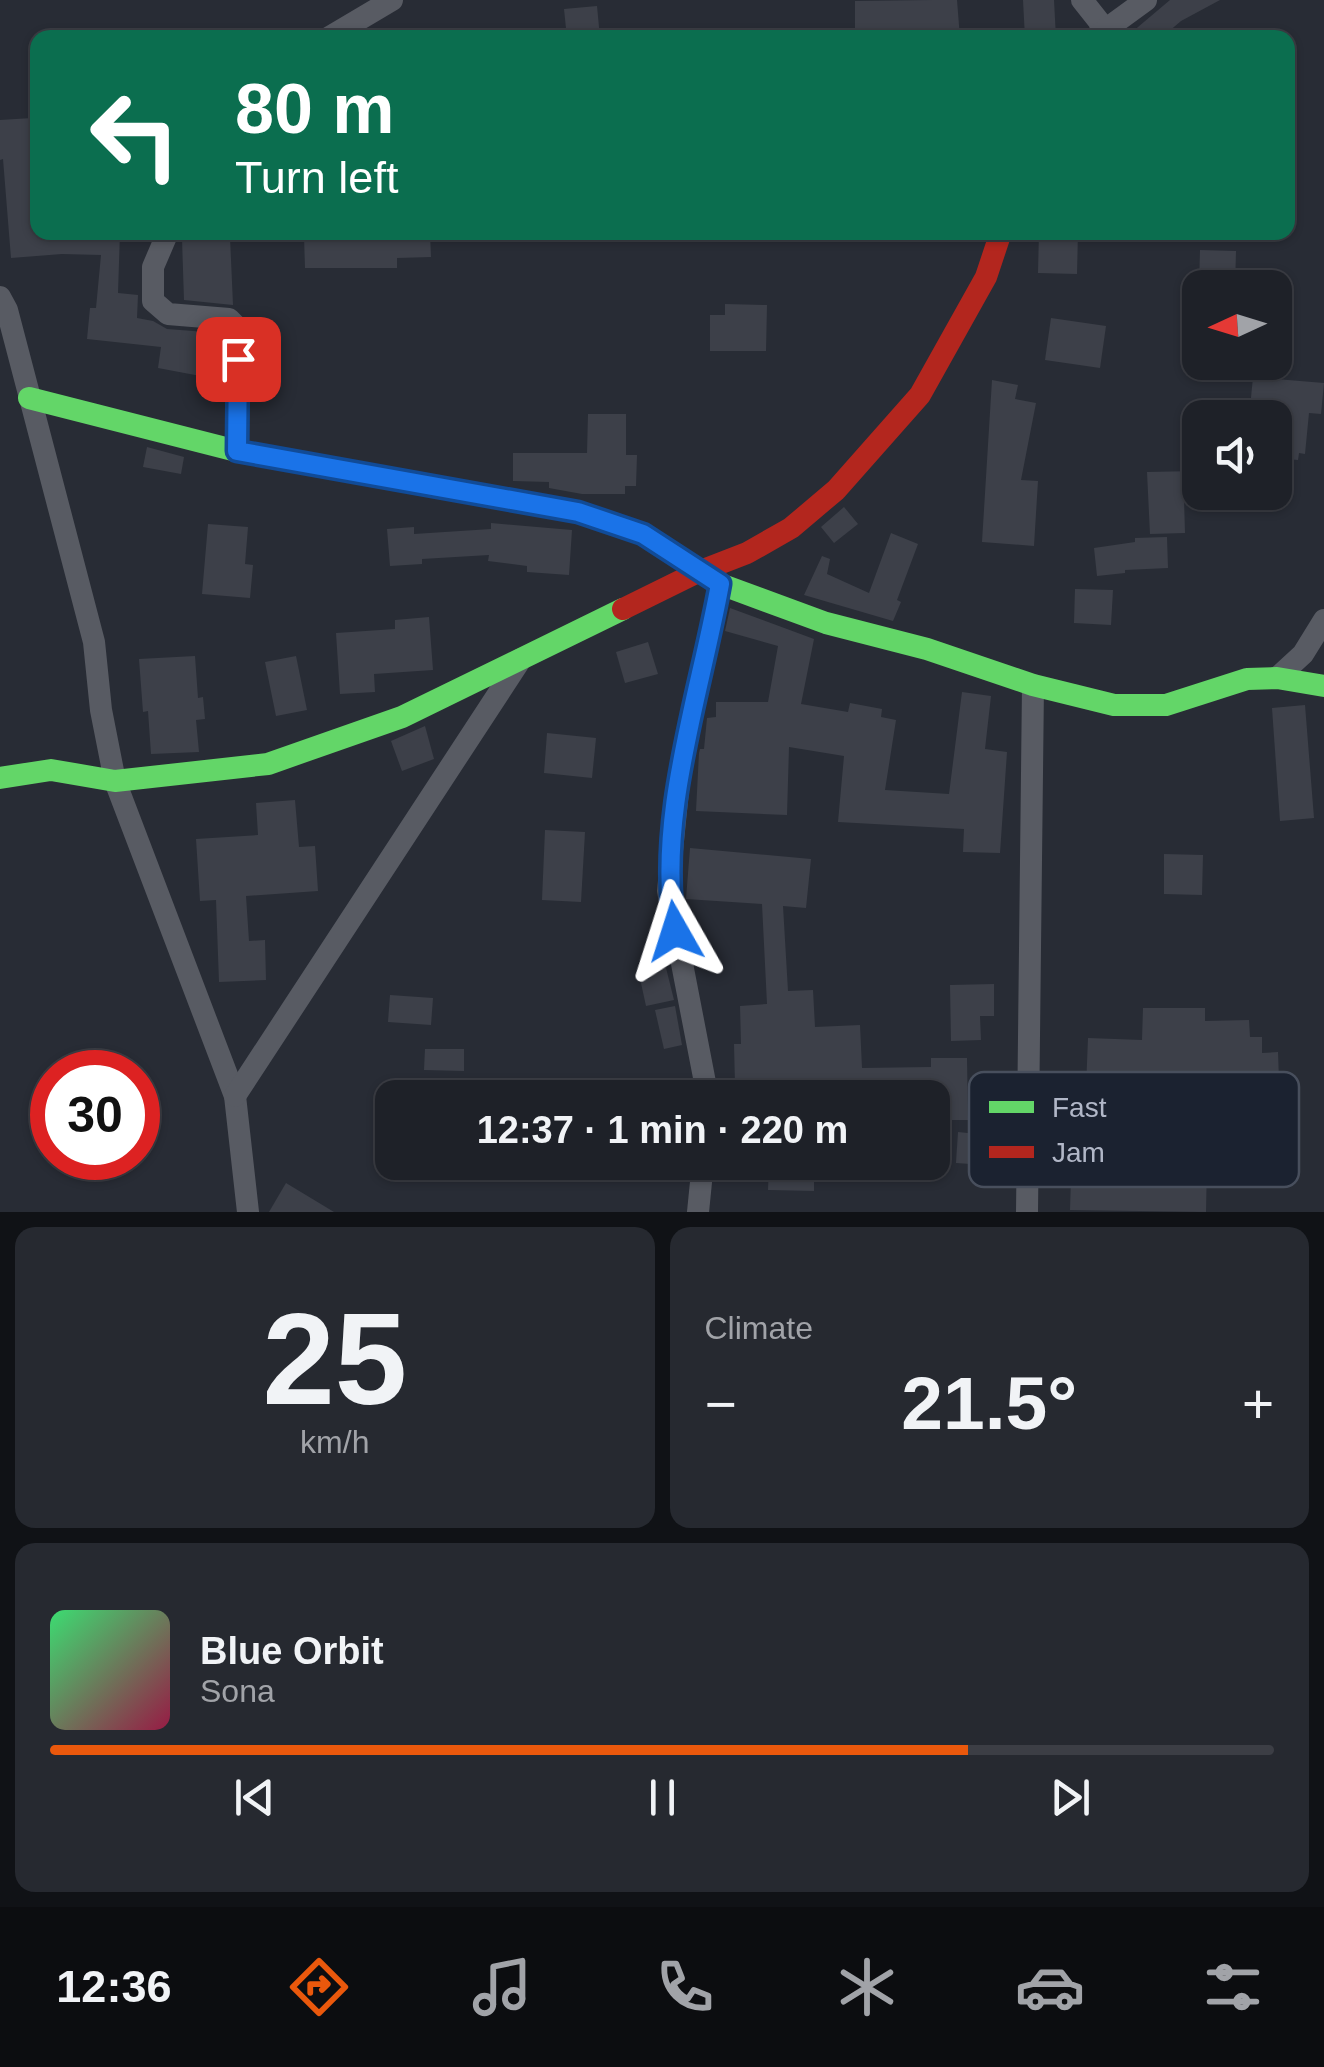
<!DOCTYPE html>
<meta charset="utf-8">
<style>
:root{--surface:#1e2128;--page:#262930;--text:#f1f3f6;--muted:#a1a3a8;--line:#3c3e45;--accent:#ea580c}
body{margin:0;font-family:Arial,sans-serif;background:var(--page);color:var(--text);height:100vh;display:flex;flex-direction:column;font-size:38px;white-space:nowrap}
*{box-sizing:border-box;margin:0}
p{font-size:32px;color:var(--muted)}
.icon{flex:none;width:55px;height:55px;fill:none;stroke:currentColor;stroke-width:2;stroke-linecap:round;stroke-linejoin:round}
.map{position:relative;height:1212px;overflow:hidden}
.drawer{display:flex;flex-direction:column;gap:15px;padding:15px;background:#101216;flex:1}
.drawer>*{flex:none}
.top-card{position:absolute;left:30px;top:30px;width:1265px;height:210px;border-radius:20px;box-shadow:0 2px 8px #0004,0 0 0 2px var(--line);background:#0b6e4f;color:#fff;overflow:hidden}
.needle{width:65px;rotate:266deg}
.tools{position:absolute;left:1182px;top:270px;display:grid;gap:20px}
.tools a{display:grid;place-items:center;width:110px;height:110px;border-radius:20px;background:var(--surface);box-shadow:0 2px 8px #0004,0 0 0 2px var(--line);font-size:50px}
.speed{position:absolute;left:30px;top:1050px;display:flex;gap:20px;font-size:50px;font-weight:700;text-align:center}
.speed>*{display:grid;place-content:center;width:130px;height:130px;border-radius:50%;background:var(--surface);box-shadow:0 2px 8px #0004,0 0 0 2px var(--line);line-height:1}
.speed .limit{border:15px solid #d22;background:#fff;color:#111}
.pin{position:absolute;display:grid;place-items:center;width:85px;height:85px;color:#fff;margin:-42px;border-radius:20px;box-shadow:0 5px 15px #0006}
.me{position:absolute;width:110px;margin:-55px;rotate:354deg;stroke-linejoin:round;filter:drop-shadow(0 0 8px #0008)}
.turn{display:flex;align-items:center;gap:35px;height:210px;padding:0 40px;font-size:45px}
.turn .icon{width:130px;height:130px;stroke-width:2.5}
.turn b{display:block;font-size:70px;line-height:85px}
.big{font-size:75px;font-weight:700;line-height:1.1}
.drawer .card{flex:1;display:flex;flex-direction:column;justify-content:center;gap:15px;min-width:0;padding:0 35px;border-radius:20px;background:var(--page)}
.drawer .dial{align-items:center;gap:0}
.dial b{font-size:130px;line-height:1}
.song{display:flex;align-items:center;gap:30px}
.cover{width:120px;height:120px;border-radius:15px;background:linear-gradient(135deg,hsl(140 70% 55%),hsl(340 70% 35%))}
.played{height:10px;border-radius:5px;background:linear-gradient(90deg,var(--accent) 75%,var(--line) 75%)}
.keys{display:flex;justify-content:space-around;direction:ltr}
.heat{display:flex;justify-content:space-between;align-items:center;font-size:55px;direction:ltr}
.drawer .tiles{flex:1;display:grid;gap:15px;grid-template-columns:1fr 1fr}
.card:last-child{grid-column:span 2}
.trip{position:absolute;left:375px;top:1080px;width:575px;height:100px;border-radius:20px;background:var(--surface);box-shadow:0 2px 8px #0004,0 0 0 2px var(--line);font-weight:700;line-height:100px;text-align:center}
.tabs{display:flex;height:160px;justify-content:space-around;align-items:center;background:#0c0d10;color:var(--muted)}
.tabs .icon{width:70px;height:70px}
.tabs .on{color:var(--accent)}
.tabs b{font-size:45px;color:var(--text)}
.map>svg:first-child{display:block}
</style>
<div class="map">
<svg width="1324" height="1212" viewBox="0 0 1324 1212">
<rect width="100%" height="100%" fill="#282c35"/>
<g fill="#3d4049">
<polygon points="932,0 957,0 960,38 855,38 855,1"/>
<polygon points="1023,0 1054,0 1056,38 1025,38"/>
<polygon points="1170,0 1220,0 1181,21 1161,38 1125,38"/>
<polygon points="597,6 600,38 567,38 564,9"/>
<polygon points="32,118 38,232 120,232 118,293 138,295 137,318 153,321 167,329 219,333 211,378 158,368 161,347 87,339 90,308 96,308 101,255 62,254 11,258 3,159 0,160 0,120"/>
<polygon points="371,232 430,232 431,257 397,258 397,268 305,268 304,237 371,235"/>
<polygon points="1039,232 1078,232 1077,274 1038,273"/>
<polygon points="230,237 233,305 184,300 182,239"/>
<polygon points="1200,250 1236,251 1235,288 1199,288"/>
<polygon points="725,304 767,305 766,351 710,351 710,315 725,315"/>
<polygon points="1051,318 1106,326 1100,368 1045,360"/>
<polygon points="1253,377 1324,383 1321,414 1309,413 1305,454 1299,453 1298,460 1275,458 1275,418 1249,418"/>
<polygon points="992,380 1018,385 1015,399 1036,403 1021,480 1038,481 1034,546 982,542"/>
<polygon points="588,414 626,414 626,455 637,455 636,486 625,486 625,494 582,494 549,488 549,482 513,481 513,453 587,453"/>
<polygon points="147,447 184,457 181,474 143,467"/>
<polygon points="1196,471 1198,498 1184,499 1185,533 1150,534 1147,472"/>
<polygon points="844,507 858,524 834,543 821,527"/>
<polygon points="491,523 572,530 569,575 527,572 527,566 488,561 489,555 422,559 422,564 390,566 387,529 414,527 414,534 491,529"/>
<polygon points="208,524 248,527 245,564 253,565 250,598 202,594"/>
<polygon points="891,533 918,544 897,600 901,602 893,621 804,595 822,556 830,559 827,574 869,593"/>
<polygon points="1167,537 1168,568 1125,570 1125,573 1097,576 1094,548 1135,542 1135,538"/>
<polygon points="1075,589 1113,590 1111,625 1074,623"/>
<polygon points="730,608 814,639 801,704 848,712 850,703 882,709 881,717 896,720 885,790 949,794 962,692 991,696 985,749 1007,752 1000,853 963,852 964,829 838,822 844,756 789,747 787,815 696,811 699,753 700,749 704,749 707,718 716,717 716,702 768,702 778,646 725,631"/>
<polygon points="429,617 433,670 374,674 375,692 340,694 336,633 395,629 395,620"/>
<polygon points="648,642 658,674 625,683 616,652"/>
<polygon points="195,656 198,698 203,697 205,719 196,720 199,752 151,754 148,711 143,712 139,659"/>
<polygon points="296,656 307,710 276,716 265,662"/>
<polygon points="1305,705 1314,818 1280,821 1272,708"/>
<polygon points="425,726 434,759 402,771 391,741"/>
<polygon points="547,733 596,738 592,778 544,773"/>
<polygon points="295,800 299,847 315,846 318,891 246,896 249,941 265,940 266,980 219,982 216,900 200,901 196,839 258,835 256,803"/>
<polygon points="545,830 585,832 581,902 542,900"/>
<polygon points="690,848 811,859 806,908 783,906 788,991 813,990 815,1027 860,1025 862,1068 931,1067 931,1058 967,1058 968,1120 932,1120 932,1098 840,1098 840,1084 735,1085 734,1044 741,1044 740,1006 767,1004 762,904 686,899"/>
<polygon points="1164,854 1203,855 1202,895 1164,894"/>
<polygon points="666,968 674,1000 646,1006 639,974"/>
<polygon points="994,984 994,1016 980,1016 981,1040 951,1041 950,985"/>
<polygon points="390,995 433,998 431,1025 388,1022"/>
<polygon points="675,1006 682,1045 664,1049 655,1010"/>
<polygon points="1143,1008 1205,1008 1205,1021 1249,1020 1250,1037 1262,1037 1262,1053 1278,1052 1279,1080 1256,1080 1256,1096 1221,1097 1222,1162 1207,1162 1206,1212 1070,1210 1071,1178 1117,1176 1117,1181 1161,1181 1160,1102 1145,1102 1145,1091 1086,1088 1088,1038 1142,1040"/>
<polygon points="425,1049 464,1049 464,1071 424,1070"/>
<polygon points="958,1132 987,1135 985,1165 956,1163"/>
<polygon points="769,1162 814,1162 814,1191 768,1190"/>
<polygon points="286,1183 334,1212 269,1212"/>
</g>
<g fill="none" stroke-linecap="round" stroke-linejoin="round">
<g stroke="#585b63" stroke-width="22">
<polyline points="1082,0 1105,29"/>
<polyline points="328,38 392,0"/>
<polyline points="1094,38 1146,0"/>
<polyline points="168,232 153,267 153,301 168,314 229,319 238,328 237,451"/>
<polyline points="0,297 7,310 94,642 101,710 115,781 235,1096 248,1212"/>
<polyline points="1277,678 1303,654 1324,620"/>
<polyline points="235,1096 521,659"/>
<polyline points="708,1098 668,891 680,771 720,584"/>
<polyline points="698,1212 703,1162"/>
<polyline points="1027,1212 1033,685"/>
</g>
<g stroke="#63d668" stroke-width="22">
<polyline points="29,398 237,451 579,512 643,534 720,584 826,623 927,649 1033,685 1114,705 1166,705 1247,679 1277,678 1324,686"/>
<polyline points="0,778 51,770 115,781 268,764 402,717 623,609"/>
</g>
<polyline stroke="#b3261e" stroke-width="22" points="623,609 698,572 747,553 791,528 836,490 920,395 986,277 1001,232"/>
</g>
<g fill="none" stroke-linecap="round" stroke-linejoin="round">
<g stroke="#114b97" stroke-width="25">
<path id="route" d="M238,359L237,451L578,512L643,534L720,584C700,695 656,818 675,931"/>
</g>
<use href="#route" stroke="#1a73e8" stroke-width="18"/>
</g>
<rect x="969" y="1072" width="330" height="115" rx="15" fill="#1b2230" stroke="#484f5d" stroke-width="2.5"/>
<rect x="989" y="1101" width="45" height="12" fill="#63d668"/>
<rect x="989" y="1146" width="45" height="12" fill="#b3261e"/>
<g font-size="28" fill="#b1b7c7">
<text x="1052" y="1117">Fast</text>
<text x="1052" y="1162">Jam</text>
</g>
</svg>
<div class="tools">
<a><svg class="needle" viewBox="-14 -14 28 28"><path d="M0-13l5 13h-10z" fill="#e53935"/><path d="M0 13l5-13h-10z" fill="#a1a3a8"/></svg></a>
<a><svg class="icon" aria-label="sound" viewBox="0 0 24 24"><path d="M4 9h4l5-4v14l-5-4H4zM17 9q2 3 0 6"/></svg></a>
</div>
<div class="speed"><div class="limit">30</div></div>
<div class="pin" style="left:238px;top:359px;background:#d93025"><svg class="icon" aria-label="arrive" viewBox="0 0 24 24"><path d="M6 21V4h12l-3 4 3 4H6"/></svg></div>
<svg class="me" style="left:675px;top:931px" viewBox="-20 -20 40 40"><path d="M0-17L14 15 0 8-14 15z" fill="#1a73e8" stroke="#fff" stroke-width="4"/></svg>
<div class="trip">12:37 · 1 min · 220 m</div>
<div class="top-card">
<div class="turn"><svg class="icon" aria-label="left" viewBox="0 0 24 24"><path d="M17 20v-9H6M10 6l-5 5 5 5"/></svg><div><b>80 m</b>Turn left</div></div>
</div>
</div>
<section class="drawer">
<div class="tiles">
<div class="card dial"><b>25</b><p>km/h</p></div>
<div class="card"><p>Climate</p>
<div class="heat"><a>−</a><b class="big">21.5°</b><a>+</a></div>
</div>
<div class="card">
<div class="song"><i class="cover"></i><div><b>Blue Orbit</b><p>Sona</p></div></div>
<div class="played"></div>
<div class="keys"><svg class="icon" aria-label="previous" viewBox="0 0 24 24"><path d="M18 5L8 12l10 7zM5 5v14"/></svg><svg class="icon" aria-label="pause" viewBox="0 0 24 24"><path d="M8 5v14M16 5v14"/></svg><svg class="icon" aria-label="next" viewBox="0 0 24 24"><path d="M6 5l10 7-10 7zM19 5v14"/></svg></div>
</div>
</div>
</section>
<nav class="tabs">
<b>12:36</b>
<svg class="icon on" aria-label="directions" viewBox="0 0 24 24"><path d="M12 3l9 9-9 9-9-9zM9 14v-3h6M13 9l2 2-2 2"/></svg>
<svg class="icon" aria-label="music" viewBox="0 0 24 24"><path d="M9 18V5l10-2v13"/><circle cx="6" cy="18" r="3"/><circle cx="16" cy="16" r="3"/></svg>
<svg class="icon" aria-label="phone" viewBox="0 0 24 24"><path d="M5 4h4l2 5-3 2q2 4 5 5l2-3 5 2v4C11 20 4 13 5 4z"/></svg>
<svg class="icon" aria-label="climate" viewBox="0 0 24 24"><path d="M12 3v18M4 7l16 10M4 17L20 7"/></svg>
<svg class="icon" aria-label="car" viewBox="0 0 24 24"><path d="M5 17H2v-5l4-1 3-4h7l3 4 3 1v5h-3M9 17h6M6 11h13"/><circle cx="7" cy="17" r="2"/><circle cx="17" cy="17" r="2"/></svg>
<svg class="icon" aria-label="filters" viewBox="0 0 24 24"><path d="M4 7h16M4 17h16"/><circle cx="9" cy="7" r="2"/><circle cx="15" cy="17" r="2"/></svg>
</nav>
